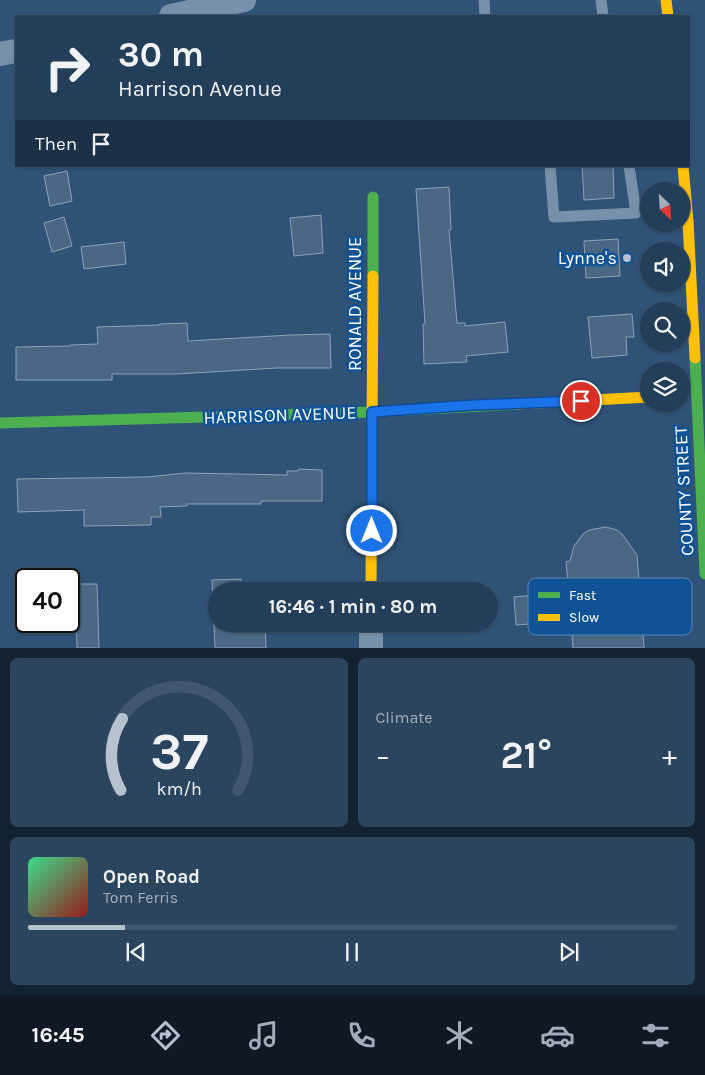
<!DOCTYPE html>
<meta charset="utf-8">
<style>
:root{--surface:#233e59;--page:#2b455f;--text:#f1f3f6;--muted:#a3aeba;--line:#40576f;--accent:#b6c3cf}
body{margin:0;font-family:Karla,sans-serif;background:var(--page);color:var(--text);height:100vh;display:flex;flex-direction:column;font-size:19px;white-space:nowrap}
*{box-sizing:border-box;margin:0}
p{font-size:16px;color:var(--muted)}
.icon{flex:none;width:28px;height:28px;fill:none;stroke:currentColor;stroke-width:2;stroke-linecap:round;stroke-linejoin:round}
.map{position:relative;height:648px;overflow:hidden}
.side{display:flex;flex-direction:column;gap:10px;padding:10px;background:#132231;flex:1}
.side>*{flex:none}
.guide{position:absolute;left:15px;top:15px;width:675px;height:152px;border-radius:0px;box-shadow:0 1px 4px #0004,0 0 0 1px var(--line);background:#233e59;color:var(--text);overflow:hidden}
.needle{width:32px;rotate:155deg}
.controls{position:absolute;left:640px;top:182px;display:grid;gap:10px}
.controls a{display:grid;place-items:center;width:50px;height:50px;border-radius:50%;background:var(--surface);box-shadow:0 1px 4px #0004,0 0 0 1px var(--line);font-size:25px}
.speed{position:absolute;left:15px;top:568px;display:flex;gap:10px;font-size:25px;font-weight:700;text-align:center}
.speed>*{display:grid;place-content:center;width:65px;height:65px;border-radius:50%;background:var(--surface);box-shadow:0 1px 4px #0004,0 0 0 1px var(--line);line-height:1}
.speed .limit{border:2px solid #111;border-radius:8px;background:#fff;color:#111}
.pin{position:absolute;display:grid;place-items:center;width:42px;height:42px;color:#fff;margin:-21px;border:2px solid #fff;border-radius:50%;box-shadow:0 1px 5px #0007}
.me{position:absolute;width:55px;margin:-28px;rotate:0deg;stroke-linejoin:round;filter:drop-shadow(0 0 4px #0008)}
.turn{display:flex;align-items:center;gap:18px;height:105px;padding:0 20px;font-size:22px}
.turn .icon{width:65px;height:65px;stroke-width:2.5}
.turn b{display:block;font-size:35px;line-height:42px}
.then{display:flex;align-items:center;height:48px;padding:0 20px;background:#0003;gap:10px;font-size:19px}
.big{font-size:38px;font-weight:700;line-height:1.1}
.side .card{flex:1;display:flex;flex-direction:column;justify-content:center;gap:8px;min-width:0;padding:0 18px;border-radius:8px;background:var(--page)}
.side .dial{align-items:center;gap:0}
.dial svg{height:130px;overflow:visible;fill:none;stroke:var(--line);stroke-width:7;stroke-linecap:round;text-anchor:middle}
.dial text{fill:var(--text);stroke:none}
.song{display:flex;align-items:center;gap:15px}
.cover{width:60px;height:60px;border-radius:8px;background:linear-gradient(135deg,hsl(150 70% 55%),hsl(0 70% 35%))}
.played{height:5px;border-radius:2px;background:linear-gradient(90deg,var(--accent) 15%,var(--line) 15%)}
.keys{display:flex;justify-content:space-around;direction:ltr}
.heat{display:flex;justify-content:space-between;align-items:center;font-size:28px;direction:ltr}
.side .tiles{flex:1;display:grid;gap:10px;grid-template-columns:1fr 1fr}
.card:last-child{grid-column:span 2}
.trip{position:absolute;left:208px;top:582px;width:290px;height:50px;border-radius:25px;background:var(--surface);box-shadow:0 1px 4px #0004,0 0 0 1px var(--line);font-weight:700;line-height:50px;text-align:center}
.dock{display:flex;height:80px;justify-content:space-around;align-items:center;background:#0e1924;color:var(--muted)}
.dock .icon{width:35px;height:35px}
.dock .selected{color:var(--accent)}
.dock b{font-size:22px;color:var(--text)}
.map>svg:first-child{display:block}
</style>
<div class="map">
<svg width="705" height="648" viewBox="0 0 705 648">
<rect width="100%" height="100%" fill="#2f5377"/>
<g fill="#4a6884" stroke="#8da2b7">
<polygon points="582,166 613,166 614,198 584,200"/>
<polygon points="67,171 72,201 50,206 44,176"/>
<polygon points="449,187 451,230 449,230 457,323 465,323 465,326 505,322 508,352 466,356 467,362 424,364 423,324 425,324 416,189"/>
<polygon points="321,215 323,253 294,256 290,218"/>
<polygon points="64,217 72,246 52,252 44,223"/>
<polygon points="618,239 620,276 586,278 584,241"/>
<polygon points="124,242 126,264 84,269 81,247"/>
<polygon points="632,314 634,337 626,337 627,355 592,358 588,317"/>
<polygon points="187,323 188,341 290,335 330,334 331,368 277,368 177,374 112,374 112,380 16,380 16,347 70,346 70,345 98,344 97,327 159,325 159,324"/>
<polygon points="299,469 322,470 322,501 261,501 261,504 187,504 187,506 160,507 161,517 151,517 151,525 84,526 84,510 18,512 17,479 147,477 185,473 287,475 287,471 298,471"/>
<polygon points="606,527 617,530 622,534 637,555 644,648 573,648 571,621 516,625 514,597 569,592 566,562 570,561 574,546 583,534 589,530"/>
<polygon points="241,579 241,591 216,591 216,624 265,624 266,648 215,648 212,580"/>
<polygon points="75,584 97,584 99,648 77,648"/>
</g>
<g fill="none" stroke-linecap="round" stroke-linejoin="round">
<g stroke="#7891aa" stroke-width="11">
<polyline points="484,0 485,16"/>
<polyline points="601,0 603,16"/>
<polyline points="550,166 554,217 636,213 629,166"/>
</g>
<g stroke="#7891aa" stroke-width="24">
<polyline points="171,16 244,0"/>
<polyline points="0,54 16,51"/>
<polyline points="371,648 371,624"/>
</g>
<g stroke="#4caf50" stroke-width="11">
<polyline points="373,276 373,197"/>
<polyline points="695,358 705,574"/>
<polyline points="0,423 372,412 518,404"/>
</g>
<g stroke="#ffc107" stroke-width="11">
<polyline points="666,0 668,16"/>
<polyline points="683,166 688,221 695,358"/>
<polyline points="518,404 649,397"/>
<polyline points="371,591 373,276"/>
</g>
</g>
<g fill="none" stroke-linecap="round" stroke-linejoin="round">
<g stroke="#114b97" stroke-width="12">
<polyline id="route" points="372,531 372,412 474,405 581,401"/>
</g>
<use href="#route" stroke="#1a73e8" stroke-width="9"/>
</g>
<circle fill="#b6c3cf" stroke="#105296" stroke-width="2" cx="627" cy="258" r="5"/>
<g text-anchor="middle" stroke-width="5" stroke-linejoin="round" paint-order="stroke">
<g font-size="18" fill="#fff" stroke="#105296" text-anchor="end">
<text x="617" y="264">Lynne's</text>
</g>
<g font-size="18" fill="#fff" stroke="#105296">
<text transform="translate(355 304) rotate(-90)" y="6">RONALD AVENUE</text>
<text transform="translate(280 415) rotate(-2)" y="6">HARRISON AVENUE</text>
<text transform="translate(684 491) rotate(-93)" y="6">COUNTY STREET</text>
</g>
</g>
<rect x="528" y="578" width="164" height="57" rx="8" fill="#105296" stroke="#5886b6" stroke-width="1"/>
<rect x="538" y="592" width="22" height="6" fill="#4caf50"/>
<rect x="538" y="614" width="22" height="7" fill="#ffc107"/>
<g font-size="14" fill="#fff">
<text x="569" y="600">Fast</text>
<text x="569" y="622">Slow</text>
</g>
</svg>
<div class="controls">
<a><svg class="needle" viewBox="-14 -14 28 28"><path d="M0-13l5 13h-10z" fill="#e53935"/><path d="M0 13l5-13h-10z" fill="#a3aeba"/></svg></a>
<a><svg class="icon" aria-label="sound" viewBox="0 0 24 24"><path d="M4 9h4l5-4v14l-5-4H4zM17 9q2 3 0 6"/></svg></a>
<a><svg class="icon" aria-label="search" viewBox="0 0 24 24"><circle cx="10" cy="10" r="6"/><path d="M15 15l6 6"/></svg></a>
<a><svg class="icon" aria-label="layers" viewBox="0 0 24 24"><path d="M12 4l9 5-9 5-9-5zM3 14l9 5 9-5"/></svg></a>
</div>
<div class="speed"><div class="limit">40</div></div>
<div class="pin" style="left:581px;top:401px;background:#d93025"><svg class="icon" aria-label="arrive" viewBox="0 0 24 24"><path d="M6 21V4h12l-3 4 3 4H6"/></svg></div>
<svg class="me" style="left:372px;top:531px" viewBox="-20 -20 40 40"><circle r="17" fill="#1a73e8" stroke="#fff" stroke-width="3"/><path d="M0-11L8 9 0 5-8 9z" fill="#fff"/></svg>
<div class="trip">16:46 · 1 min · 80 m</div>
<div class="guide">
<div class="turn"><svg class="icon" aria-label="right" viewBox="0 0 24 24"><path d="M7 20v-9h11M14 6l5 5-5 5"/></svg><div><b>30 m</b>Harrison Avenue</div></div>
<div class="then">Then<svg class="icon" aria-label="arrive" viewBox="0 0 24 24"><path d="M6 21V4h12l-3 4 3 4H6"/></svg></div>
</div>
</div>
<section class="side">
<div class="tiles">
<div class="card dial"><svg viewBox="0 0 100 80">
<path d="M14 69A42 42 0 1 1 86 69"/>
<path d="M14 69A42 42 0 0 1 15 25" stroke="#b6c3cf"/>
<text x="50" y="56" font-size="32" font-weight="700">37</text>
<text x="50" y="72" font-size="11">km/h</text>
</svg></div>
<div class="card"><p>Climate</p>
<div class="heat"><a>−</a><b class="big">21°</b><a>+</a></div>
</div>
<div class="card">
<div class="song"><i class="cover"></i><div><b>Open Road</b><p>Tom Ferris</p></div></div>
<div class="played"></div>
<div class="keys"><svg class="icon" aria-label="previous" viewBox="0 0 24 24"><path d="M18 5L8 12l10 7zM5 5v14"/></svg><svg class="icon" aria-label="pause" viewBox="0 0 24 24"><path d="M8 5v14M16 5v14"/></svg><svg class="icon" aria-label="next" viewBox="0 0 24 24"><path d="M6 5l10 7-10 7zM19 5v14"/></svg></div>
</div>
</div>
</section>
<nav class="dock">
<b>16:45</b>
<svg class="icon selected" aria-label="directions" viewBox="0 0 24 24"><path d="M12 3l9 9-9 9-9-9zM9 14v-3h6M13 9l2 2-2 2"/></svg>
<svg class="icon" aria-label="music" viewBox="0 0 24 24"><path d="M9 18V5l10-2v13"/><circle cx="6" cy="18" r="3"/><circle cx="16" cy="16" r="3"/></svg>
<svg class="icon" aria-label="phone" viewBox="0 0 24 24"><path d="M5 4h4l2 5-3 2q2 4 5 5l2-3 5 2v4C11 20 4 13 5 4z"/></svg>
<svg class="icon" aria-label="climate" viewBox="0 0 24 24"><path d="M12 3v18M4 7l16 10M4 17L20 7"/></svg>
<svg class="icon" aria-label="car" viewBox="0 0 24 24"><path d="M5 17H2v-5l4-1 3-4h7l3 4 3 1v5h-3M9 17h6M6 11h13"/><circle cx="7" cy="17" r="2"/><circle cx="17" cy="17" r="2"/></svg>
<svg class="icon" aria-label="filters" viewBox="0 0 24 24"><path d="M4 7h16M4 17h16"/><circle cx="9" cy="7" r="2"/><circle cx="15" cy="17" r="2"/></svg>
</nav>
